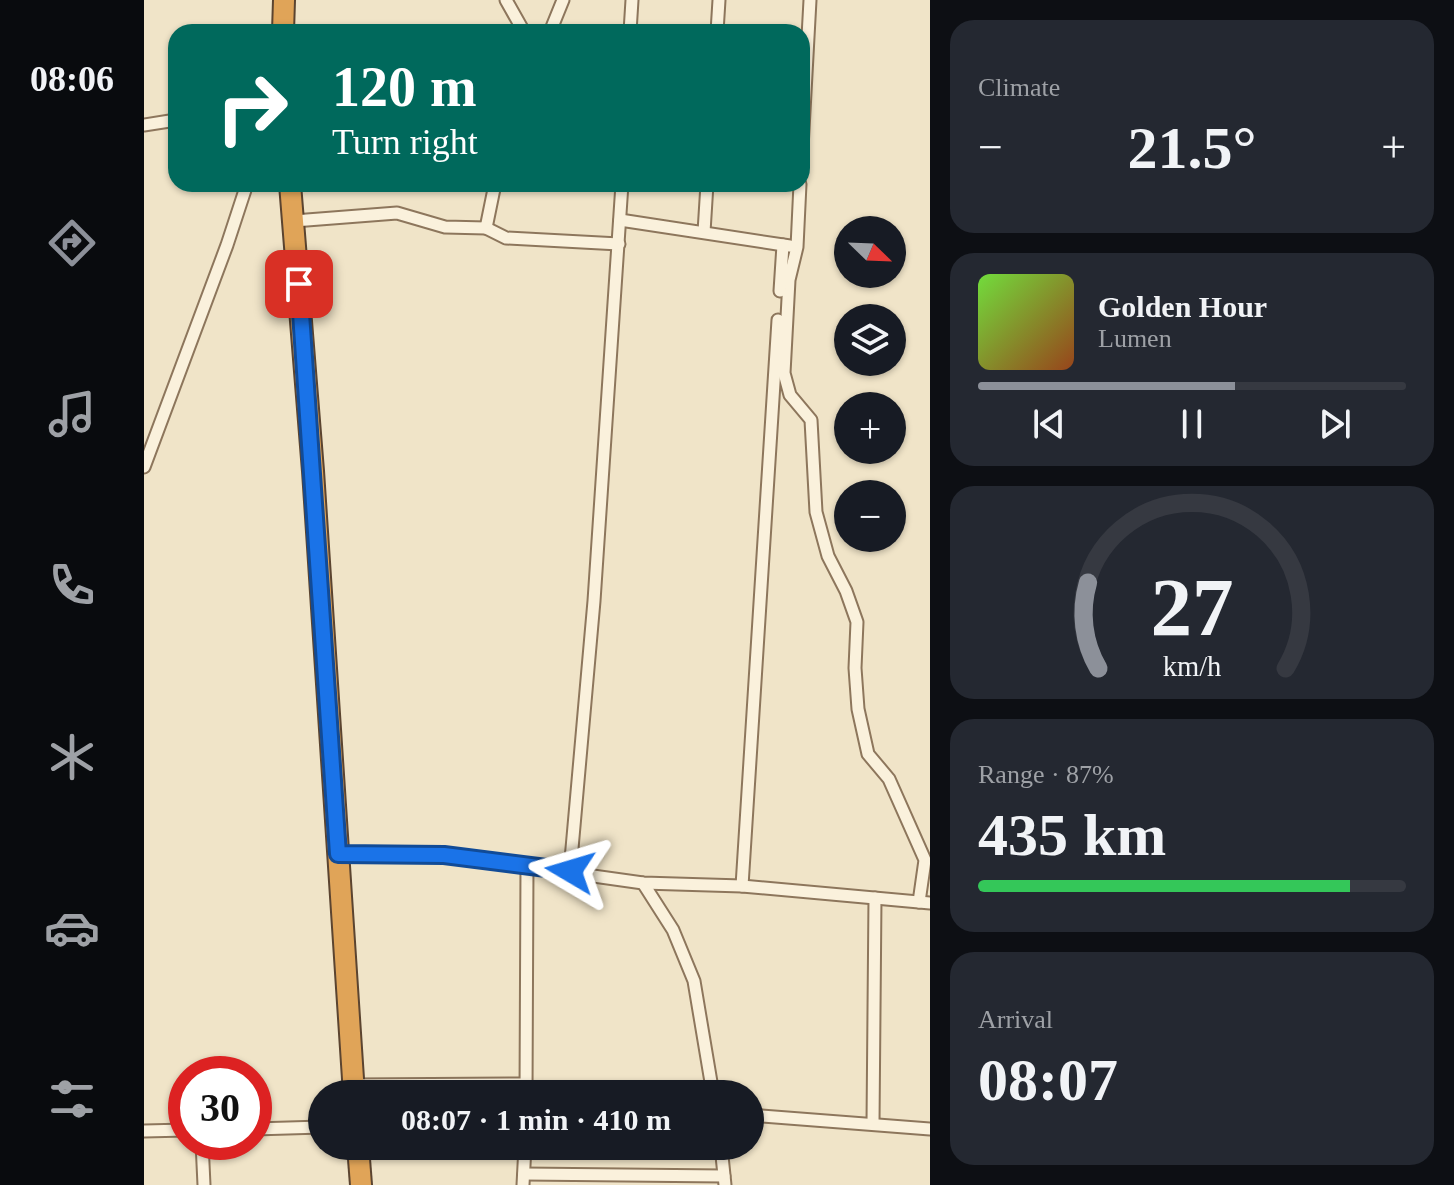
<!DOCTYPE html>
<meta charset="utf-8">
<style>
:root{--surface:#171b24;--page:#242831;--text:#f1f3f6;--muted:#9ea1a6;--line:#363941;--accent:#8c9099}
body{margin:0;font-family:Georgia,serif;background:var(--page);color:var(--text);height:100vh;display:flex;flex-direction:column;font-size:30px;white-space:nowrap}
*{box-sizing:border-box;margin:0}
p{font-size:26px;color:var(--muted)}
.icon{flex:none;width:44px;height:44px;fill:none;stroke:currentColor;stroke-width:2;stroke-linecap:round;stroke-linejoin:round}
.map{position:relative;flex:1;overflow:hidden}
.details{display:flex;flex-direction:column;gap:20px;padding:20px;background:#0d0f14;width:524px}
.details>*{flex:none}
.top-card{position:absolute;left:24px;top:24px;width:642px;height:168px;border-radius:24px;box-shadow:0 2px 6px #0004;background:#00695c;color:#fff;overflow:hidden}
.needle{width:52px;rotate:113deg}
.controls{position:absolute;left:690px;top:216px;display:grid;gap:16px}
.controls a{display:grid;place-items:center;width:72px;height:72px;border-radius:50%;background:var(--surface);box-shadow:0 2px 6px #0004;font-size:40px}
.speed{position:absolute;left:24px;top:1056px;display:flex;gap:16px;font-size:40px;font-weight:700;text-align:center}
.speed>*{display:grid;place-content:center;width:104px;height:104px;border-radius:50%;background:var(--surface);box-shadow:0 2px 6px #0004;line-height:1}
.speed .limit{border:12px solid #d22;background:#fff;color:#111}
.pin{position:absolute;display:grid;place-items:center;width:68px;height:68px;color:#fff;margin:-34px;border-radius:16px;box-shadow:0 4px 12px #0006}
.me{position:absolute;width:88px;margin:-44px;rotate:277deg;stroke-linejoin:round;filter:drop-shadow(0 0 6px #0008)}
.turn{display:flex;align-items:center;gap:28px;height:168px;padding:0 32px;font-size:36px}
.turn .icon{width:104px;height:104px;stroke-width:2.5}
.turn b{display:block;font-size:56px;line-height:68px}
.big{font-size:60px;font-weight:700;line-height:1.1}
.details .card{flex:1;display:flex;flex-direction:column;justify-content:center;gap:12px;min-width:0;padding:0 28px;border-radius:24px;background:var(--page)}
.details .dial{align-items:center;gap:0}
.dial svg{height:208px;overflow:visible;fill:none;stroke:var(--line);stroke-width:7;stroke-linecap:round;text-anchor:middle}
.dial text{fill:var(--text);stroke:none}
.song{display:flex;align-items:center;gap:24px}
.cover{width:96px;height:96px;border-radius:12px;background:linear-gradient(135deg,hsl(100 70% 55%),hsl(20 70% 35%))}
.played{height:8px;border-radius:4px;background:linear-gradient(90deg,var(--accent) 60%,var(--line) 60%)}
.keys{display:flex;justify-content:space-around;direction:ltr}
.heat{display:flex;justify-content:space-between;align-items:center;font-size:44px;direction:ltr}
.charge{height:12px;border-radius:6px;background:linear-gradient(90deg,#34c759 87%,var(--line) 0)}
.trip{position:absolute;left:164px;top:1080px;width:456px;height:80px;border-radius:40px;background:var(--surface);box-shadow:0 2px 6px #0004;font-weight:700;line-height:80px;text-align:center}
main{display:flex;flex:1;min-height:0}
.tab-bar{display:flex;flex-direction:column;width:144px;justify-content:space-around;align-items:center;background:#090b0e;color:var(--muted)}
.tab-bar .icon{width:56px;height:56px}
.tab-bar .current{color:var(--accent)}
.tab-bar b{font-size:36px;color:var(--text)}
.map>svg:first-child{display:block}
</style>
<main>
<nav class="tab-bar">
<b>08:06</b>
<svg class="icon current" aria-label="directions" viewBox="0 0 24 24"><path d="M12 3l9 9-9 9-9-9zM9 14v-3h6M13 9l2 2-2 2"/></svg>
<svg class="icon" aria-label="music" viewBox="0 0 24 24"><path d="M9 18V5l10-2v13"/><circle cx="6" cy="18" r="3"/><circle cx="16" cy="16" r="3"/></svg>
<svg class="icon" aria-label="phone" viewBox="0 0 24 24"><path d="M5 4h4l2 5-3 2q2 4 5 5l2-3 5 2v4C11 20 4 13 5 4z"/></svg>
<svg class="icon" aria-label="climate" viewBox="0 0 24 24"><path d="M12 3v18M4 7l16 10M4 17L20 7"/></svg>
<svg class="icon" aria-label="car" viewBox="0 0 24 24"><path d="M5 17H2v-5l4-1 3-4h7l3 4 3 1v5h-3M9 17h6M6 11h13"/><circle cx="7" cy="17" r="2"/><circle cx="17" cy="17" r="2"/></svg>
<svg class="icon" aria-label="filters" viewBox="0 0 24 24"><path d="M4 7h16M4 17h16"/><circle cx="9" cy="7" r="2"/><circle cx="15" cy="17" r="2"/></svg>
</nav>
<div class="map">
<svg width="786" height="1185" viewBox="0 0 786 1185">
<rect width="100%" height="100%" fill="#f0e4c8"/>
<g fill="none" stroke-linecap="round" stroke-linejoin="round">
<g stroke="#8d765c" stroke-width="15">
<g id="street">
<polyline points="362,0 380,32"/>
<polyline points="406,32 419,0"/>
<polyline points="486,32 488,0"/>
<polyline points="573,32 575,0"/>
<polyline points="0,125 32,120"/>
<polyline points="658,148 666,0"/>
<polyline points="656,184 653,247 645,280 640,373 646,395 667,420 672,512 684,556 702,591 713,622 711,668 714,709 724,754 745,779 781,860 775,902"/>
<polyline points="476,220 646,246"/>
<polyline points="150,221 253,213 301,227 342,228 351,184"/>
<polyline points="342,228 362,238 475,244"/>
<polyline points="560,232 563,184"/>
<polyline points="636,291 639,245"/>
<polyline points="0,467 83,245 103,184"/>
<polyline points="194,854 300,855 499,883 598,886 786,903"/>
<polyline points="426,871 450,601 478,184"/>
<polyline points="499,883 529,930 550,981 569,1094"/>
<polyline points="598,886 634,320"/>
<polyline points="210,1085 382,1084"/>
<polyline points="382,1094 383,866"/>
<polyline points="606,1115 786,1129"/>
<polyline points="729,1123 731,898"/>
<polyline points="110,1129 178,1127"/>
<polyline points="0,1131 42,1130"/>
<polyline points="58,1142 60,1185"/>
<polyline points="577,1146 581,1185"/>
<polyline points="380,1174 580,1176"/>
<polyline points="379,1185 381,1146"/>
</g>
</g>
<g stroke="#5b4430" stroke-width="24">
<g id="highway">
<polyline points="139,32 140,0"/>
<polyline points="146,184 169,471 210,1094"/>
<polyline points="214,1146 217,1185"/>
</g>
</g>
<use href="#street" stroke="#faf1dc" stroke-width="11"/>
<use href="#highway" stroke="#e0a458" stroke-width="20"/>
</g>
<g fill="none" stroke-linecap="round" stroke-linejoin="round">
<g stroke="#114b97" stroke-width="20">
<polyline id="route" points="155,284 194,854 300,855 426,871"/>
</g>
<use href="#route" stroke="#1a73e8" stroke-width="14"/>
</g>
</svg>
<div class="controls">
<a><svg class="needle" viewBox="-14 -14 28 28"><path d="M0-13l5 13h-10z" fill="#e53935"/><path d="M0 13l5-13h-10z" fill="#9ea1a6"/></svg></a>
<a><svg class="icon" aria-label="layers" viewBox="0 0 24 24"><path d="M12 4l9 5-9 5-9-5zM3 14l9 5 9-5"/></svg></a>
<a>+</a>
<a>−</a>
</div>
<div class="speed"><div class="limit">30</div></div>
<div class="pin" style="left:155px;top:284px;background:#d93025"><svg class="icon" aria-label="arrive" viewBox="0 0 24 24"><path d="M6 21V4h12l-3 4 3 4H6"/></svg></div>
<svg class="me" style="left:426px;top:871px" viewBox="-20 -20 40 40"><path d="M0-17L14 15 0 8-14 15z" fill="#1a73e8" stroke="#fff" stroke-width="4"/></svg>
<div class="trip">08:07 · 1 min · 410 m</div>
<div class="top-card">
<div class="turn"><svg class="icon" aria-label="right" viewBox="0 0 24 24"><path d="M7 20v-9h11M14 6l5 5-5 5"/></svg><div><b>120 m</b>Turn right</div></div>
</div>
</div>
<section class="details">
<div class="card"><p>Climate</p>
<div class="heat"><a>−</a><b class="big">21.5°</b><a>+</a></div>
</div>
<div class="card">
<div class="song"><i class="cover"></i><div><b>Golden Hour</b><p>Lumen</p></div></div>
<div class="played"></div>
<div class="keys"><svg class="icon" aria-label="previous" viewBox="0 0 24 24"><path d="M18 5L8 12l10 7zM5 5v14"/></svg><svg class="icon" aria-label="pause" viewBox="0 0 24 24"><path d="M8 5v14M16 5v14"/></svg><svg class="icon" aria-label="next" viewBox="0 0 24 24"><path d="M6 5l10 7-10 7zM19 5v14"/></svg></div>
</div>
<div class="card dial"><svg viewBox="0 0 100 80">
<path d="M14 69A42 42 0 1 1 86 69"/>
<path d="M14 69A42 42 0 0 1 10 36" stroke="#8c9099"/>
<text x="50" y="56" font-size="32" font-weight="700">27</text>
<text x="50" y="72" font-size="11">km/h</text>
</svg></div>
<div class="card"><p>Range · 87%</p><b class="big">435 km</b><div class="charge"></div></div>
<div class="card"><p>Arrival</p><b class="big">08:07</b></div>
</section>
</main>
